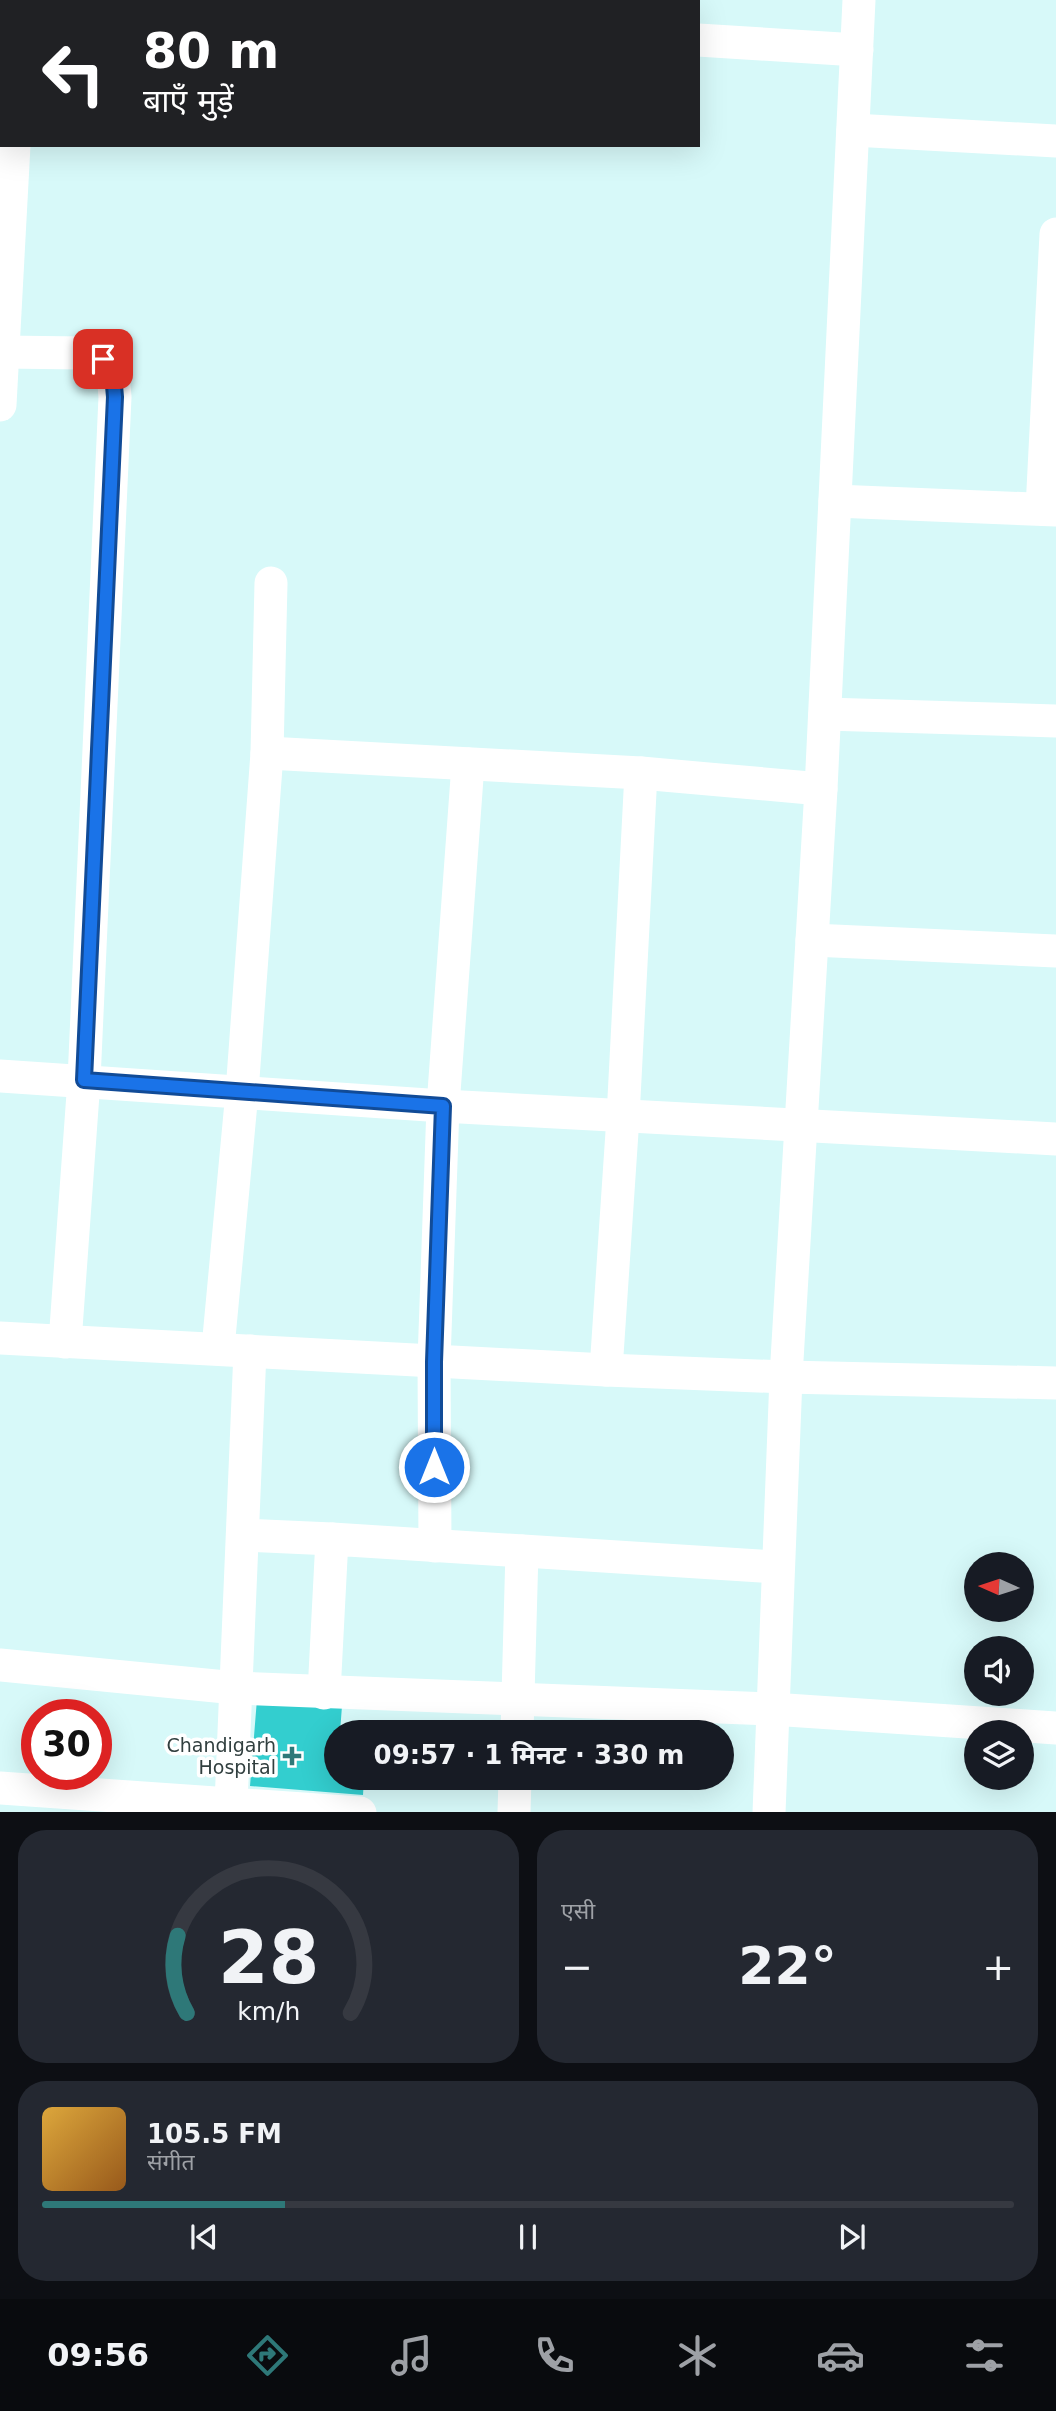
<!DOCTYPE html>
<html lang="hi">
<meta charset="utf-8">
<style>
:root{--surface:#171b24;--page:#242831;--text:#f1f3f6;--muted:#9ea1a6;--line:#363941;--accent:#2e7878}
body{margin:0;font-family:"DejaVu Sans","Noto Sans Devanagari",sans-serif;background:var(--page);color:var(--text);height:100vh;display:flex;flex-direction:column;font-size:26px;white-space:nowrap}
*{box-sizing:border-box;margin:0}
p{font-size:23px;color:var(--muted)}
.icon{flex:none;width:38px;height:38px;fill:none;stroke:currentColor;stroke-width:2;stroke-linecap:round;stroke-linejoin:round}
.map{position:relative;height:1812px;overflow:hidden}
.details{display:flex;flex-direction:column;gap:18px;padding:18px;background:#0d0f14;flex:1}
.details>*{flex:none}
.top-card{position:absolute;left:0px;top:0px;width:700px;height:147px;box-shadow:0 7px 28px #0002;background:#202124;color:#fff;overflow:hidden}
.needle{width:46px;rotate:273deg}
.controls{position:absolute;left:964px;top:1552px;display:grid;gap:14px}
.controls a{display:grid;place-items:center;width:70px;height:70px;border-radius:50%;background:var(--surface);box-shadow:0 7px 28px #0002;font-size:35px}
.speed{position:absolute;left:21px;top:1699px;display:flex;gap:14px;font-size:35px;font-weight:700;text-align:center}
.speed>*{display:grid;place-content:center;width:91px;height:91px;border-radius:50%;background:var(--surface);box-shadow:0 7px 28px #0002;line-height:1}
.speed .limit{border:10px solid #d22;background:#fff;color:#111}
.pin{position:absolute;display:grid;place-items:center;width:60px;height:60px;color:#fff;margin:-30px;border-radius:14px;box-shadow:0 4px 10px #0006}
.me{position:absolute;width:77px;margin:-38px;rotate:0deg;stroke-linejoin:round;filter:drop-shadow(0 0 5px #0008)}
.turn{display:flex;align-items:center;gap:24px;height:147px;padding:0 28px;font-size:32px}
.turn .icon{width:91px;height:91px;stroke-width:2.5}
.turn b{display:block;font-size:49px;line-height:60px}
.big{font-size:52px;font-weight:700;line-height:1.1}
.details .widget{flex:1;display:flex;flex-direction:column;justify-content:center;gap:10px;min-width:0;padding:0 24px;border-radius:28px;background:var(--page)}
.details .dial{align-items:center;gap:0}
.dial svg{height:182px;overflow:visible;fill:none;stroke:var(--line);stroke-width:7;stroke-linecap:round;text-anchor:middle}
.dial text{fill:var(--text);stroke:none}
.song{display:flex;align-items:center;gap:21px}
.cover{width:84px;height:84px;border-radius:10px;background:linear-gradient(135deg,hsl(40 70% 55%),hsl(30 70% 35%))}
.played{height:7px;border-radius:4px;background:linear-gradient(90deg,var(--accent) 25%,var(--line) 25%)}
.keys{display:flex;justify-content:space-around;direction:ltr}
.heat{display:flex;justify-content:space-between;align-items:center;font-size:38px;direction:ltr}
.details .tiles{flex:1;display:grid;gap:18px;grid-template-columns:1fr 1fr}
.widget:last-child{grid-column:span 2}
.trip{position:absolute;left:324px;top:1720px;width:410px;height:70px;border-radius:35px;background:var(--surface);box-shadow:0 7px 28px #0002;font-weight:700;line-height:70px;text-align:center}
.menu{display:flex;height:112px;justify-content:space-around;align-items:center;background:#090b0e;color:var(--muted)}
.menu .icon{width:49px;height:49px}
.menu .on{color:var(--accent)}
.menu b{font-size:32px;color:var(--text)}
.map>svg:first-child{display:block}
</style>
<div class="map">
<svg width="1056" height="1813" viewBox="0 0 1056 1813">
<rect width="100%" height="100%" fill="#d7f9f9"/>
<polygon fill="#33cecf" points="257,1699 342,1706 340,1732 336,1732 336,1778 364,1778 363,1795 250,1786"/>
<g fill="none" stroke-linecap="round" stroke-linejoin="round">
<g stroke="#fff" stroke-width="33">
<polyline points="22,2 22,0"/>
<polyline points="474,2 474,0"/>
<polyline points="698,40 857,50"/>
<polyline points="853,130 1056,141"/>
<polyline points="3,352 83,353 103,359 113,374 115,397 84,1080 65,1342"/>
<polyline points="0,405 14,145"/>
<polyline points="835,501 1056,510"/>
<polyline points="1042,509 1056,234"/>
<polyline points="825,714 1056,721"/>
<polyline points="267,753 641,773 821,789"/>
<polyline points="812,940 1056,951"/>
<polyline points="0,1076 443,1106 1056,1139"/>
<polyline points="0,1338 606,1370 786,1377 1056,1383"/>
<polyline points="218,1348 242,1092 267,753 271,583"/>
<polyline points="606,1370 623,1117 641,773"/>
<polyline points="243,1535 332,1539"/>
<polyline points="435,1546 434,1361 443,1106 468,764"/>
<polyline points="0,1665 236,1688 772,1709 1056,1728"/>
<polyline points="324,1693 332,1539 777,1567"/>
<polyline points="517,1732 522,1551"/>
<polyline points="0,1788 360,1813"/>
<polyline points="231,1804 250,1351"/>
<polyline points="514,1813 515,1778"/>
<polyline points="769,1813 786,1377 821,789 859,0"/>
</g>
</g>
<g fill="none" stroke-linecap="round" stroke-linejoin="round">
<g stroke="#114b97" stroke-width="18">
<polyline id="route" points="103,359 113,374 115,397 84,1080 443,1106 434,1362 434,1467"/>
</g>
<use href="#route" stroke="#1a73e8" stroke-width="12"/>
</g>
<path fill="#2e7878" stroke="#fff" stroke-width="2.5" d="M288.5 1745.5h7v7h7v7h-7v7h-7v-7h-7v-7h7z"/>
<g text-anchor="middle" stroke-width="7" stroke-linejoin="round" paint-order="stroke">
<g font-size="19" fill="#313f3f" stroke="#fff" text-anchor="end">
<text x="276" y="1752">Chandigarh<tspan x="276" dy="22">Hospital</tspan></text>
</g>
</g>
</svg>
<div class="controls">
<a><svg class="needle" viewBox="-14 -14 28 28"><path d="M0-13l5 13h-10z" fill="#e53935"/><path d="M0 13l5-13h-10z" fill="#9ea1a6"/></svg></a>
<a><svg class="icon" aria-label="sound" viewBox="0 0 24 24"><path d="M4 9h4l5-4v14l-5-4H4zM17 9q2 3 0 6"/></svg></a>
<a><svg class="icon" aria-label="layers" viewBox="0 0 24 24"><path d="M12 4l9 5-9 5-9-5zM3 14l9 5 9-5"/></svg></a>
</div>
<div class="speed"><div class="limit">30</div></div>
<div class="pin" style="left:103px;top:359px;background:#d93025"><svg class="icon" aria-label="arrive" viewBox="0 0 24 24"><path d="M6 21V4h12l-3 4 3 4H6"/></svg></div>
<svg class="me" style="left:434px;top:1467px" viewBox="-20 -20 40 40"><circle r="17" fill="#1a73e8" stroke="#fff" stroke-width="3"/><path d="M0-11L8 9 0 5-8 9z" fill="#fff"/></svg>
<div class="trip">09:57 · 1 मिनट · 330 m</div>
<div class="top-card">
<div class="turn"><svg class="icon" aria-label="left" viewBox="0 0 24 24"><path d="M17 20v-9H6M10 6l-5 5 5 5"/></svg><div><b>80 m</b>बाएँ मुड़ें</div></div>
</div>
</div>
<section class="details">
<div class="tiles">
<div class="widget dial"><svg viewBox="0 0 100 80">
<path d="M14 69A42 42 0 1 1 86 69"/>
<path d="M14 69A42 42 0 0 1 10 35" stroke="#2e7878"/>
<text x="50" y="56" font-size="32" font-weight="700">28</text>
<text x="50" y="72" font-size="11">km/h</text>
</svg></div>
<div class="widget"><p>एसी</p>
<div class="heat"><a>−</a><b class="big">22°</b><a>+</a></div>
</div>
<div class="widget">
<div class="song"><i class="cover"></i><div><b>105.5 FM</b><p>संगीत</p></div></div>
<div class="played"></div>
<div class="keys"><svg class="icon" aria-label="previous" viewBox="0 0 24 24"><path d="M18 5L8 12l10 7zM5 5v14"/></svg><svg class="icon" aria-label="pause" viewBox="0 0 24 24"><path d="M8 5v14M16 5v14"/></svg><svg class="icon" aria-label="next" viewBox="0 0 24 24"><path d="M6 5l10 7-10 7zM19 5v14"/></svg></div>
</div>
</div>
</section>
<nav class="menu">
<b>09:56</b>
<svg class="icon on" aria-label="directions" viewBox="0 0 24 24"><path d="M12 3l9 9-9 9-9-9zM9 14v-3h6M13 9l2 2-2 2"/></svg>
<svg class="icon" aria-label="music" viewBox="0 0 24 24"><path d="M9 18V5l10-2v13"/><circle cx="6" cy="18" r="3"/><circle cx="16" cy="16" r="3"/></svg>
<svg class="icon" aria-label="phone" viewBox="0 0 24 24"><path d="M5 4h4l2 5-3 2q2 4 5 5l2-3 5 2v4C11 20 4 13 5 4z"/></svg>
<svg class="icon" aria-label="climate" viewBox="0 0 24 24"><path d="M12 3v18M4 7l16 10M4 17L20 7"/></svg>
<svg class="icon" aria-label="car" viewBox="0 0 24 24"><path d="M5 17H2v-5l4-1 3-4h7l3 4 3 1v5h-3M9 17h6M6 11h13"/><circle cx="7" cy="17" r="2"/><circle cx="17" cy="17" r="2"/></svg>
<svg class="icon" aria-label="filters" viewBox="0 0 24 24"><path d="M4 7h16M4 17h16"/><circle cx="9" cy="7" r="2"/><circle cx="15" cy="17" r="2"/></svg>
</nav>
